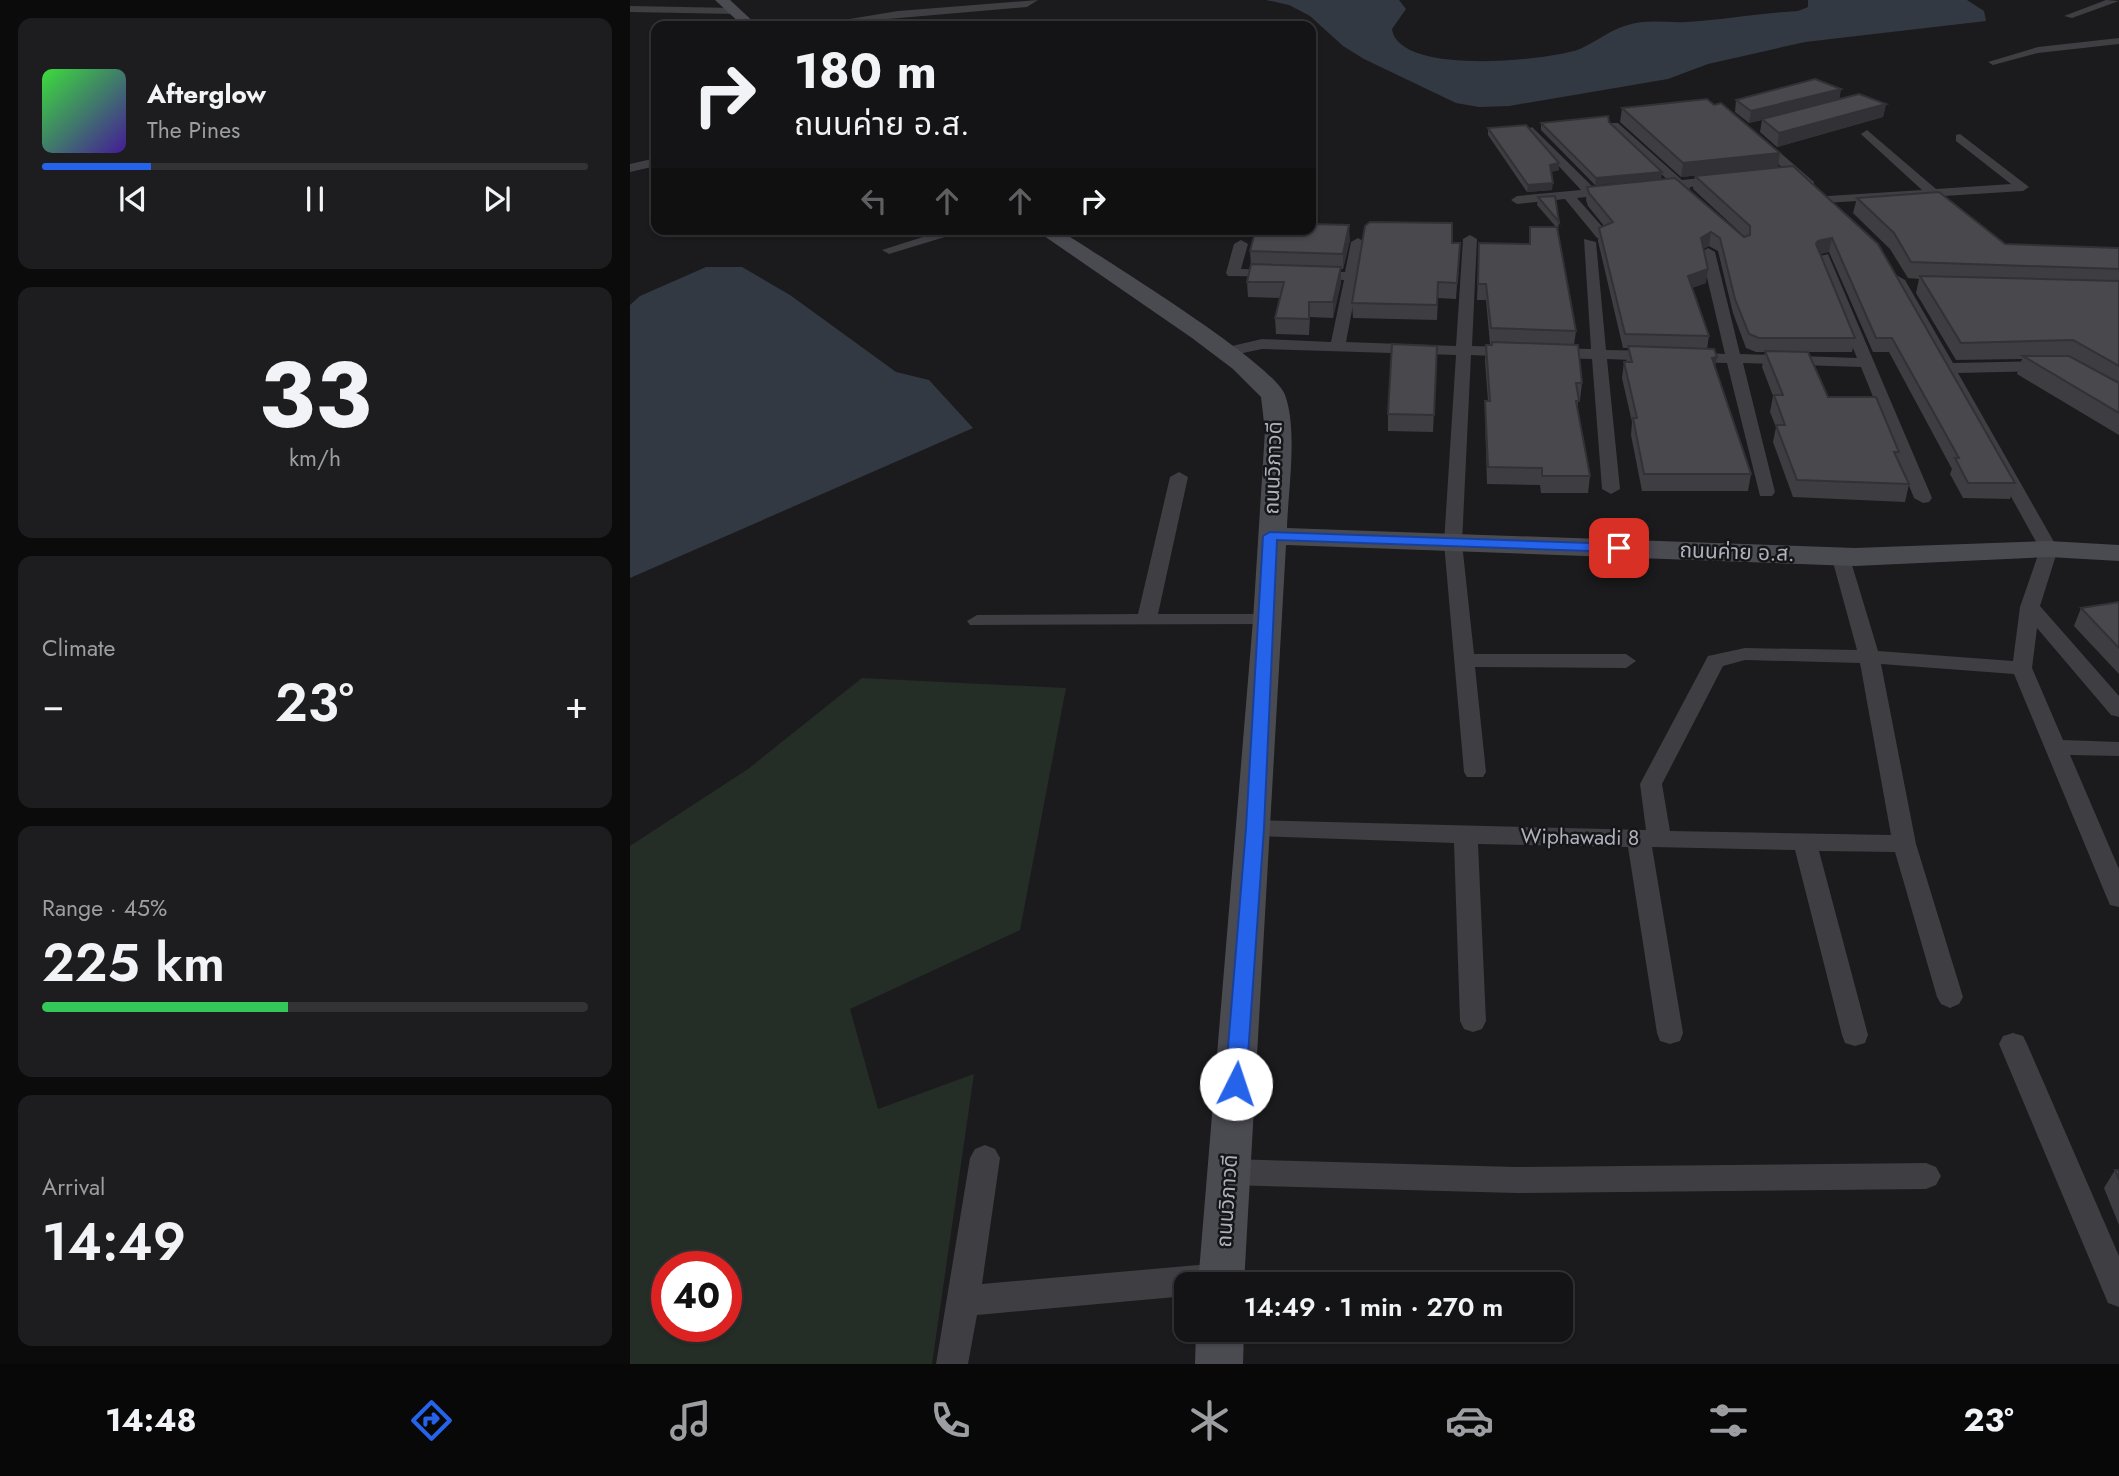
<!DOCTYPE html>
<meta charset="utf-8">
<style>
:root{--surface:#141416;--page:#1d1d1f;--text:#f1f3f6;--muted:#9d9ea1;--line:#333335;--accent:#2563eb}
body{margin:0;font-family:Jost,"Noto Sans Thai",sans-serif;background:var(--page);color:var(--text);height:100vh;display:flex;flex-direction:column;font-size:26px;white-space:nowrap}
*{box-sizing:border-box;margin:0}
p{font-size:23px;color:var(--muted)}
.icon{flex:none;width:38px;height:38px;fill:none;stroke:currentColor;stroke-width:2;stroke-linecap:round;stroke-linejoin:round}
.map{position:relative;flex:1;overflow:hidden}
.drawer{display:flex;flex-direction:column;gap:18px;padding:18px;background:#0b0b0c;width:630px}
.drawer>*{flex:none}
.top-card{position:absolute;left:21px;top:21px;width:665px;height:214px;border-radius:14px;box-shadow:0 2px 5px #0004,0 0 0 2px var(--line);background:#141416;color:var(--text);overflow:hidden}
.speed{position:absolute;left:21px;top:1251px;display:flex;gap:14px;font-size:35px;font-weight:700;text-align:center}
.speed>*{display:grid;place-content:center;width:91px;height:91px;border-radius:50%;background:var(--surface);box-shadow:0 2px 5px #0004,0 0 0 2px var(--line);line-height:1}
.speed .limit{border:10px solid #d22;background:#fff;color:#111}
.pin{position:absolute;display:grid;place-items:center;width:60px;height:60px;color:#fff;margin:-30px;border-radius:14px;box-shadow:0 4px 10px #0006}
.me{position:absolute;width:77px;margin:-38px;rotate:4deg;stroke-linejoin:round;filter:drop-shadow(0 0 5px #0008)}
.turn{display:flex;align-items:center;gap:24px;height:147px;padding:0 28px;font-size:32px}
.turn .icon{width:91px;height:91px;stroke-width:2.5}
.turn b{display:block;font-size:49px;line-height:60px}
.lanes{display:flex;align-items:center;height:66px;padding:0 28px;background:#0003;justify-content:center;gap:35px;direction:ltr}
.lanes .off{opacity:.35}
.big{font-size:52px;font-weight:600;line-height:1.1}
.drawer .widget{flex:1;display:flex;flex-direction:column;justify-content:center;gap:10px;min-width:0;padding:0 24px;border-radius:14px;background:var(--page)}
.drawer .dial{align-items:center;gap:0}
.dial b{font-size:91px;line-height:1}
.song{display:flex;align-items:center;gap:21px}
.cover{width:84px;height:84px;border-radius:10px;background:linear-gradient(135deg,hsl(120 70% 55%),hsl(260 70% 35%))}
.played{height:7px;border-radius:4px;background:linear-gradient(90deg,var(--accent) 20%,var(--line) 20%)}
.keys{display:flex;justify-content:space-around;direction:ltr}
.heat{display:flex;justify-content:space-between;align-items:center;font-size:38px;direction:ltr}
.charge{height:10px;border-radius:5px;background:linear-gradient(90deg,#34c759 45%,var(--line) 0)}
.trip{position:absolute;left:544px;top:1272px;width:399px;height:70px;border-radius:14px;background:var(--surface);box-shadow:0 2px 5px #0004,0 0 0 2px var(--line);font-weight:600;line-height:70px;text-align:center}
.dock{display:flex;height:112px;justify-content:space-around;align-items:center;background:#080809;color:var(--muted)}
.dock .icon{width:49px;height:49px}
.dock .current{color:var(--accent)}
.dock b{font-size:32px;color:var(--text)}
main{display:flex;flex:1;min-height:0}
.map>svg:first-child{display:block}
</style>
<main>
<section class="drawer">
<div class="widget">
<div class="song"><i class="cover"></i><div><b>Afterglow</b><p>The Pines</p></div></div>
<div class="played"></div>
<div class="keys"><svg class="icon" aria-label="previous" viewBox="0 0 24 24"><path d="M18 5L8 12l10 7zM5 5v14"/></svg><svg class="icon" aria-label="pause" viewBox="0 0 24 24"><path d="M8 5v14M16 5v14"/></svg><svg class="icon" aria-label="next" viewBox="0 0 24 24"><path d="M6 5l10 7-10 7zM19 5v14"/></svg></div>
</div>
<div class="widget dial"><b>33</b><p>km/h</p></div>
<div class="widget"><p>Climate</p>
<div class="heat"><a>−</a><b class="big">23°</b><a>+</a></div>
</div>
<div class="widget"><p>Range · 45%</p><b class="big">225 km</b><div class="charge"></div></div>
<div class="widget"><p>Arrival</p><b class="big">14:49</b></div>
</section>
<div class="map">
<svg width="1489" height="1364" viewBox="0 0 1489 1364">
<rect width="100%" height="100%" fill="#1b1b1d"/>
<path fill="#252d27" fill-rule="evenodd" d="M232,678L436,688L390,930L220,1009L248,1109L344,1074L302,1364H0V846L118,769ZM37,1267H96V1326H37Z"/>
<g fill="#333942">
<path d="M636,0H769L776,9L762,29C768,76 917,61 950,49C966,42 981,29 998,25C1017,19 1037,23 1056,22C1094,20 1130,13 1168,11L1178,7V0H1337L1354,11L1356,21L1175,42L1078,64L1038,79L879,106L849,107L826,103L734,59L713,46L680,16L659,5Z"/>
<polygon points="76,267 112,267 160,295 266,372 299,380 343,428 0,578 0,305 10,296"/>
</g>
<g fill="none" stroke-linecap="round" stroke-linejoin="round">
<g fill="#3e3e43" fill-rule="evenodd">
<polygon points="408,0 397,7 177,26 268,11"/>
<polygon points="1476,0 1489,1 1442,18 1434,16"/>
<polygon points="0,6 106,8 111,11 106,14 0,12"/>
<polygon points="1489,38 1489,44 1408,53 1363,65 1358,62 1408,47"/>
<polygon points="980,123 988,123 1052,180 1090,176 1096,180 1090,184 1060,187 1059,192 1055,193 1046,188 1020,189 1020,183 1039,181 980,127"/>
<polygon points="902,127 964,188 985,186 991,190 985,194 947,198 977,232 977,238 967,238 935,199 887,204 881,200 887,196 951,190 898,133 898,129"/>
<polygon points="1237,130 1306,189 1381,184 1326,141 1326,135 1330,134 1399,187 1393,191 1314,196 1314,201 1309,202 1300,197 1193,203 1192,200 1198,196 1292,190 1233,136 1231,134"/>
<polygon points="1124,137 1132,137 1184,182 1184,188 1176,188 1124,143"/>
<polygon points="26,158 26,166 0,172 0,164"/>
<polygon points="318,229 341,229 259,254 252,250"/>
<polygon points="840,235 847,239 842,346 883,347 891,352 883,357 841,355 832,543 844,654 996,654 1006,661 996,668 845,667 856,772 853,777 837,777 834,772 814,543 826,355 632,349 594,357 586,352 589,349 632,339 701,342 714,280 683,279 676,275 683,271 715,272 721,242 728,238 735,242 716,342 826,346 833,239"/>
<polygon points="954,239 966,242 976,350 1026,351 1034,356 1026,361 977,359 990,489 981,494 972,489 962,359 922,358 914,353 922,348 961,349"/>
<polygon points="611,240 618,244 611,269 648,270 653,271 653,277 598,276 596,273 604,244"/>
<polygon points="1078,248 1085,252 1110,354 1227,358 1186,257 1198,254 1302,498 1299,502 1293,503 1284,498 1231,367 1113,363 1145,492 1142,496 1130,496 1097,363 1059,362 1051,357 1059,352 1095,354 1071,252"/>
<path d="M1268,276L1275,280L1323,363L1416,361L1424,366L1416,371L1328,373L1428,549L1410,606L1489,696V717L1481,715L1407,628L1402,668L1433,740L1489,742V756L1440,755L1489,869V907L1480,905L1477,898L1384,674L1251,664L1286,844L1333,997L1329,1004L1320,1008L1311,1004L1307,997L1265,852L1189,851L1238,1035L1235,1043L1225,1046L1215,1043L1212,1035L1165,850L1022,847L1053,1033L1050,1041L1040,1044L1030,1041L1027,1033L998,847L848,844L856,1021L852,1029L843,1032L834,1029L830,1021L824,843L625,836L617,834L613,828L617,822L625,820L1016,830L1010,784L1078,656L1115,648L1227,650L1201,555L1210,549L1219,555L1248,651L1383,661L1390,607L1410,549L1261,280ZM1115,660L1230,663L1261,835L1040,831L1032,784L1093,666Z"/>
<polygon points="549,472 558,477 528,614 638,614 645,616 648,620 645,624 340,625 337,621 347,615 508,614 540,477"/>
<polygon points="1383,1033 1393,1036 1397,1044 1489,1256 1489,1307 1478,1303 1369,1044 1373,1036"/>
<polygon points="355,1145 365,1149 370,1158 352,1284 591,1263 602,1268 607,1278 604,1284 556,1284 556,1296 347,1315 338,1364 306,1364 340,1158 345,1149"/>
<polygon points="599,1159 886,1167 1296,1163 1306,1167 1311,1176 1306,1185 1296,1189 886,1193 599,1185 589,1181 584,1172 589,1163"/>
</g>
<g fill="#4a4a51" fill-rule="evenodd">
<polygon points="85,0 100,0 128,26 113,26"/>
<path d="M404,229H428C467,255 643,362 655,395C668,430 658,491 657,528L1225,548L1419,541L1489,545V561L1419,557L1225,566L656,545L614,1284H568L623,620L635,431L631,397L603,369L562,338Z"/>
<polygon points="566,1330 614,1330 613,1364 565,1364"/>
</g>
</g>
<g fill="#3e3e42">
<polygon points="1211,89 1209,99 1256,104 1253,117 1147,147 1130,132 1132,120 1119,123 1105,112 1106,100"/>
<polygon points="1084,105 1150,153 1148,167 1051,177 990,122 992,108"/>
<polygon points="979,122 1032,172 1031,179 965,185 911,130 911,123"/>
<polygon points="858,128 929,163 929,170 921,172 922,190 897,192 858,135"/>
<polygon points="1163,166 1385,483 1380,499 1333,498 1320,474 1322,469 1259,352 1243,352 1199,252 1190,254 1225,338 1222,352 1178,352 1198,397 1269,452 1267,460 1279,484 1275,502 1163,497 1143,442 1146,427 1140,412 1143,396 1132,367 1135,352 1126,352 1116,348 1103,313 1088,251 1079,246 1073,249 1076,283 1062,288 1079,336 1077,349 1085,367 1121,474 1118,491 1012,491 1001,435 1002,422 992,378 994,362 996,362 998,348 993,348 968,241 969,228 974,226 958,206 956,200 957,187 1114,237 1115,237 1063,189 1065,176"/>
<polygon points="908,197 929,222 928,230 946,331 944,345 952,383 950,400 948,400 948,410 960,476 958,493 911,493 910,485 857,484 855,418 855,401 858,401 855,361 856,345 862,345 862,344 860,344 856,300 847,300 849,243 899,244 900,227 926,227 907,205"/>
<polygon points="1227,198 1375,244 1489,248 1489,435 1387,374 1392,359 1326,360 1286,293 1289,279 1278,278 1260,249 1223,213"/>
<polygon points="720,240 713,269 711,269 711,283 703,318 680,317 679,335 646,334 645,318 650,298 618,297 617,282 621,265 620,251"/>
<polygon points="822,243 830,243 826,299 808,298 807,320 723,318 722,303"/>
<polygon points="807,346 803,432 758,431 758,414"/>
<polygon points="1489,602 1489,674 1444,626 1451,608"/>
<polygon points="1485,1170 1489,1170 1489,1225 1474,1188"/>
</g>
<g fill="#323236">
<polygon points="1211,89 1209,100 1119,123 1121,111"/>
<polygon points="1256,104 1253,117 1147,147 1149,133"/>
<polygon points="1150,153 1148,167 1051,177 1053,163"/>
<polygon points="929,163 929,170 919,172 920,165"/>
<polygon points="1032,172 1031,179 965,185 966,178"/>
<polygon points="923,183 922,190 897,192 898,185"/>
<polygon points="719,225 720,240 713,269 713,254"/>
<polygon points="1081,232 1079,246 1069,251 1071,238"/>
<polygon points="1202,238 1199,252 1185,254 1186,244 1188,241"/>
<polygon points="711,267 711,283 703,318 703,302"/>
<polygon points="1078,269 1076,283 1056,290 1058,276"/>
<polygon points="1087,357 1084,373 1082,358"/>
</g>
<g fill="#48484d" stroke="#323236" stroke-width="2">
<polygon points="1185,79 1211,89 1121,111 1106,100"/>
<polygon points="1229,94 1256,104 1149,133 1132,119"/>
<polygon points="1077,99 1084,105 1091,103 1150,153 1053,163 992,108"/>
<polygon points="978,116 979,122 1032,172 966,178 911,123"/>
<polygon points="896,125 929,163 920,165 923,183 898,185 858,128"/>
<polygon points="1163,166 1248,244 1385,483 1338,483 1325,458 1329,458 1262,338 1246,338 1202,238 1188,241 1186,244 1225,338 1129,338 1119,334 1105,299 1090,238 1081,232 1071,238 1078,269 1058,276 1079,336 995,334 969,228 983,222 959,193 957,187 1045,178 1114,237 1120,235 1120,226 1065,176"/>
<polygon points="1309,192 1375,244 1489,248 1489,269 1281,262 1264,233 1227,198"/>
<polygon points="925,196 929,222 908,197"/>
<polygon points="740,222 822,223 822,243 830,243 827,283 808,282 807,305 722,303 735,226"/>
<polygon points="681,224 719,225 713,254 620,251 626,229 681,229"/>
<polygon points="900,227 927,227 946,331 861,328 856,284 848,284 849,243 900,244"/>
<polygon points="621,264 711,267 703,302 679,302 679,319 645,318 654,282 617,282"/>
<polygon points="1290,276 1489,281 1489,366 1443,340 1331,343"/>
<polygon points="862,342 948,345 952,383 946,383 949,401 946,401 960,476 912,476 912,468 858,467 855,401 860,401 856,345 862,345"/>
<polygon points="762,344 807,346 804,415 758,414"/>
<polygon points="998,346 1084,349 1087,357 1082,358 1121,474 1014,474 1003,418 1007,418 994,362 1002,362"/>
<polygon points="1135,351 1178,352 1198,397 1246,397 1269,452 1264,452 1279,484 1167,480 1146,425 1155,425 1144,395 1153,395"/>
<polygon points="1393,356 1439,356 1489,383 1489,413"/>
<polygon points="1489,602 1489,648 1451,608"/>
<polygon points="1485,1170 1489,1170 1489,1180"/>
</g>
<polygon fill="#2563eb" stroke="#184099" stroke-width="2" points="640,532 989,544 996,548 989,552 647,540 634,828 616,1084 613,1091 606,1093 598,1091 595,1084 616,828 633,536"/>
<g text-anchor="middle" stroke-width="5" stroke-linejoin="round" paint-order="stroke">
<g font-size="21" fill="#aeb0bb" stroke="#161618">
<text transform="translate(643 468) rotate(-88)" y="7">ถนนวิภาวดี</text>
<text transform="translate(1107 552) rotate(2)" y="7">ถนนค่าย อ.ส.</text>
<text transform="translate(950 837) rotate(1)" y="7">Wiphawadi 8</text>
<text transform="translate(597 1201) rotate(-86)" y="7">ถนนวิภาวดี</text>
</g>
</g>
</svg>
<div class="speed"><div class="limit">40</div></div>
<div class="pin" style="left:989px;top:548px;background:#d93025"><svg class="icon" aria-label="arrive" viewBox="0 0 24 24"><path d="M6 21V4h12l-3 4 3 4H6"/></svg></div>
<svg class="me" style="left:606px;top:1084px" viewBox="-20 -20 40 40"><circle r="19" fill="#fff"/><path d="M0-13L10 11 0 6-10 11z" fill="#2563eb"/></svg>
<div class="trip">14:49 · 1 min · 270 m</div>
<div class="top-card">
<div class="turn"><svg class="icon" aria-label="right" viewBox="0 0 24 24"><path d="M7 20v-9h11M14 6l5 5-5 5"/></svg><div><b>180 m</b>ถนนค่าย อ.ส.</div></div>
<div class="lanes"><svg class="icon off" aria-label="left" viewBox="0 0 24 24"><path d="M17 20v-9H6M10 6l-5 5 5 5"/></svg><svg class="icon off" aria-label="ahead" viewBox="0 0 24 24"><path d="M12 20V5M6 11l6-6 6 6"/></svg><svg class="icon off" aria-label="ahead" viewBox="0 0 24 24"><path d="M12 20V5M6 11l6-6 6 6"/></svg><svg class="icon" aria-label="right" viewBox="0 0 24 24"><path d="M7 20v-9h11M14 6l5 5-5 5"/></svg></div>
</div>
</div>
</main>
<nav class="dock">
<b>14:48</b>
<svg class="icon current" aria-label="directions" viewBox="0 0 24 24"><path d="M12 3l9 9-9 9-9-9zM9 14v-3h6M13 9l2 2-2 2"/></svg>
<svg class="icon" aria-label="music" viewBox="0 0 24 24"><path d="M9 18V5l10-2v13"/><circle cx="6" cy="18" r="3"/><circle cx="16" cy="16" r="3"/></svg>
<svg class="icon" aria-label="phone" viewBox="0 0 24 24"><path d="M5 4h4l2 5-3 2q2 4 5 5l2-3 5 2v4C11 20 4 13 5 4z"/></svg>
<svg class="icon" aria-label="climate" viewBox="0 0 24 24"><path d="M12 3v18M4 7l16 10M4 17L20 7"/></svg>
<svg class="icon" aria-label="car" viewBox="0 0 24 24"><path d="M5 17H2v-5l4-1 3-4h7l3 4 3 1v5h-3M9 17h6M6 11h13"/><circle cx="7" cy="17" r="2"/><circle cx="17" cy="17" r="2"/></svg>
<svg class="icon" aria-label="filters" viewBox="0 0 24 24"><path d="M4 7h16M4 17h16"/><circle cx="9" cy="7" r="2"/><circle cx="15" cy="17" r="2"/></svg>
<b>23°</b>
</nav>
